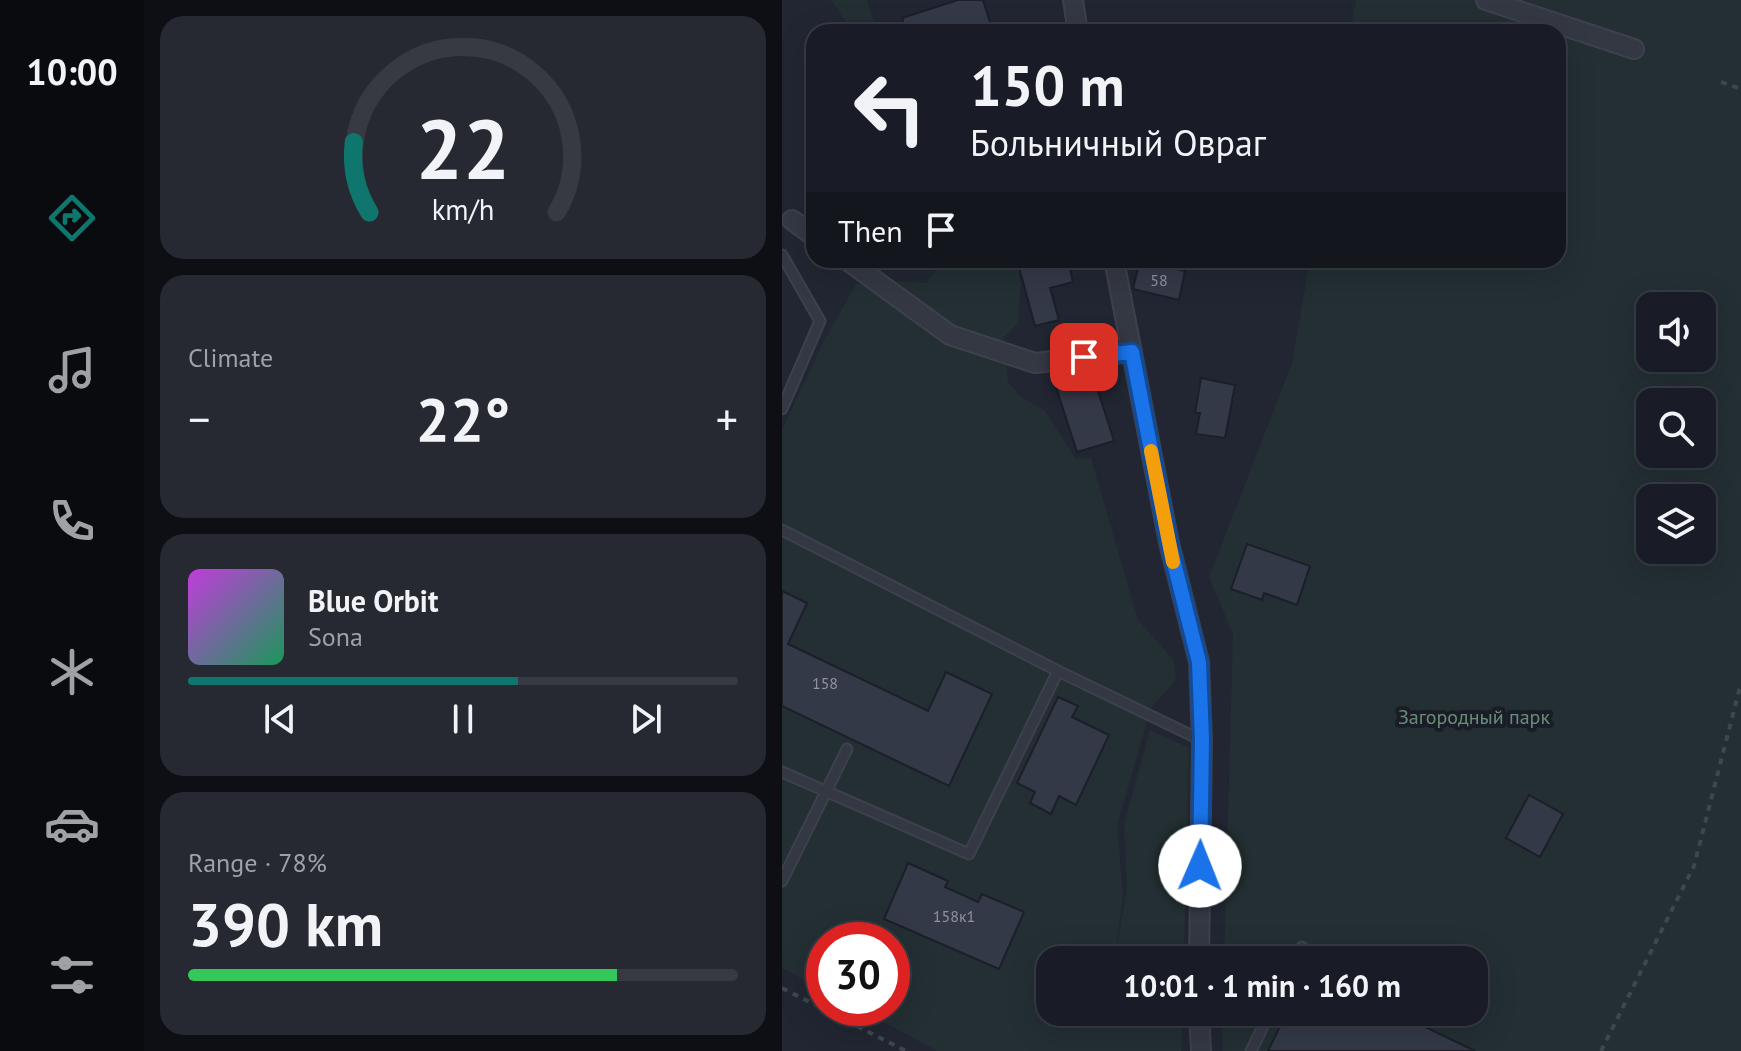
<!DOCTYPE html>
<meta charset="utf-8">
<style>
:root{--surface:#191c26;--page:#262932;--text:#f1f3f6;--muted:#9fa1a7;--line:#373a43;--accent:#0f766e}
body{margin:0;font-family:"PT Sans",sans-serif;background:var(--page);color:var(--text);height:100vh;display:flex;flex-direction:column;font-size:30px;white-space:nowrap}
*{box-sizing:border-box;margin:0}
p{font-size:26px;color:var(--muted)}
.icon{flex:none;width:44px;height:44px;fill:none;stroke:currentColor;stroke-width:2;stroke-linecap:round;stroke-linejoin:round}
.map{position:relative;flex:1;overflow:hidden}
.details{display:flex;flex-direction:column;gap:16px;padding:16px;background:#0e0f15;width:638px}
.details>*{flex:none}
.hud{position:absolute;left:24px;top:24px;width:760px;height:244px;border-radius:24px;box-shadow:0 8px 32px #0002,0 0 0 2px var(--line);background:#191c26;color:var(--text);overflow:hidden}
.fabs{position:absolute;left:854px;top:292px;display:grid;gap:16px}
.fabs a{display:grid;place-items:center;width:80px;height:80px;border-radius:16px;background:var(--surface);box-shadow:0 8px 32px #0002,0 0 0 2px var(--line);font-size:40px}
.speed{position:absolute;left:24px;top:922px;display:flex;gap:16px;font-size:40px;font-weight:700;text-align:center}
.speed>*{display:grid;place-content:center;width:104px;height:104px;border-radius:50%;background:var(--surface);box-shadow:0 8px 32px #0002,0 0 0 2px var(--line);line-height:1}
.speed .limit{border:12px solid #d22;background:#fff;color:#111}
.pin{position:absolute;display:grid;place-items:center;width:68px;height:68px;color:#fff;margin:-34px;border-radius:16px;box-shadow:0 4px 12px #0006}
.me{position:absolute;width:88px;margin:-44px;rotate:1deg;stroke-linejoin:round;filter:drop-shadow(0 0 6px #0008)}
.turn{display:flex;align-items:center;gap:28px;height:168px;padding:0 32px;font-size:36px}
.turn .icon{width:104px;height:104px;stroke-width:2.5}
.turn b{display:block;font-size:56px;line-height:68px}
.then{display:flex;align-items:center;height:76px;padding:0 32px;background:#0003;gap:16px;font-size:30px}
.big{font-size:60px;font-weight:700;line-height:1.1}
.details .card{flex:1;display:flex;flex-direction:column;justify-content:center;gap:12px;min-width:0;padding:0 28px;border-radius:24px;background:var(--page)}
.details .dial{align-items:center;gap:0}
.dial svg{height:208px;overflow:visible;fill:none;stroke:var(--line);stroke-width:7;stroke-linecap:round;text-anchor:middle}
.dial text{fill:var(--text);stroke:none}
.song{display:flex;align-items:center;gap:24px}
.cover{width:96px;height:96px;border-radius:12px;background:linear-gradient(135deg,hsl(290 70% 55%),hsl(150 70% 35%))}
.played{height:8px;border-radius:4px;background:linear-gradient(90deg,var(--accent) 60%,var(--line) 60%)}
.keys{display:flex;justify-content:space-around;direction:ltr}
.heat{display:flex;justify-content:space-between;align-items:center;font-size:44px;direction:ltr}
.charge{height:12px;border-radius:6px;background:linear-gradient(90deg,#34c759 78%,var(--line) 0)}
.trip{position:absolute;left:254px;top:946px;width:452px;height:80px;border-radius:24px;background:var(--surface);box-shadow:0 8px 32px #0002,0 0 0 2px var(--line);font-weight:700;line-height:80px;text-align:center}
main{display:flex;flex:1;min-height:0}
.tabs{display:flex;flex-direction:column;width:144px;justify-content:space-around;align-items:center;background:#0a0b0f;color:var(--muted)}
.tabs .icon{width:56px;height:56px}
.tabs .active{color:var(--accent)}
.tabs b{font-size:36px;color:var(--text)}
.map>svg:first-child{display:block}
</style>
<main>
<nav class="tabs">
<b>10:00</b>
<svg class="icon active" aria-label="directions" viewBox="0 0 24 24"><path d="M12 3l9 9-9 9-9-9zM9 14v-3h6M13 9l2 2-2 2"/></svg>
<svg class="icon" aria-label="music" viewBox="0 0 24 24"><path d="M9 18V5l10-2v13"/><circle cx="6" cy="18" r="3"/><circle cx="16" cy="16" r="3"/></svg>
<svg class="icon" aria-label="phone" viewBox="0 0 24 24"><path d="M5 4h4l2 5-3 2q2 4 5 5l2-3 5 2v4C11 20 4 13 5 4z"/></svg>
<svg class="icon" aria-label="climate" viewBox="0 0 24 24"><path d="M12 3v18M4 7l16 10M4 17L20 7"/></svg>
<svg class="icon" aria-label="car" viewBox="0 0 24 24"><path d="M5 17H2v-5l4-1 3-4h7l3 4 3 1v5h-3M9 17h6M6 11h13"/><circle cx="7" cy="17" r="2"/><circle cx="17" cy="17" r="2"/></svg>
<svg class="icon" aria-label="filters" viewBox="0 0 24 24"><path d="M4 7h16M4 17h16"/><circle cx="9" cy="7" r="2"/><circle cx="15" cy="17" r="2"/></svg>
</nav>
<section class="details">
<div class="card dial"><svg viewBox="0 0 100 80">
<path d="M14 69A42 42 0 1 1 86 69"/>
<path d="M14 69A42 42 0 0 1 8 42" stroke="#0f766e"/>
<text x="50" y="56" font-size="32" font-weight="700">22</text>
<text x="50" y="72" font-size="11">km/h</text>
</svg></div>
<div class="card"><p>Climate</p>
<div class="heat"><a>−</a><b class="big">22°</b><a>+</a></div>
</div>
<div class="card">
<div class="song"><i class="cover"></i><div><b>Blue Orbit</b><p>Sona</p></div></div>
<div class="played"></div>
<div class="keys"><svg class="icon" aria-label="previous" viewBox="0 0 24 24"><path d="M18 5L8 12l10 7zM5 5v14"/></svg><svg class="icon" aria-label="pause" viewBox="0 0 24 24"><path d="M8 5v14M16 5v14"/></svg><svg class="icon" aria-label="next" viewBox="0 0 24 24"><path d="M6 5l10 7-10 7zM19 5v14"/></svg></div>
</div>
<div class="card"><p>Range · 78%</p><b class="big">390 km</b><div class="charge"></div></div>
</section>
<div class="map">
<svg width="959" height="1051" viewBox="0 0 959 1051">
<rect width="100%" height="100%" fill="#212632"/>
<g fill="#232f33" fill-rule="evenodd">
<polygon points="49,0 85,0 95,32 71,32"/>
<path d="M574,0H959V1051H440L441,1012H692V960H442L451,634L427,577L510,363L528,260H776V32H568ZM868,306H920V358H868ZM868,402H920V454H868ZM868,498H920V550H868Z"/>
<polygon points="161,260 233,260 239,282 236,323 222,337 226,382 238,396 263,411 294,459 309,458 356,620 391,659 394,680 369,708 335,826 341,895 334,952 345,889 342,823 368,730 407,748 402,960 268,960 268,1012 400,1012 399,1051 155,1051 75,1008 110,1008 110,940 42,940 42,991 0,968 0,430 40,345 74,284 114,281 144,283"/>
</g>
<g fill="#343948" stroke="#1c1f2a" stroke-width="2">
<polygon points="176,0 201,0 211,32 124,32 120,18"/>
<polygon points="235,260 286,260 291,282 268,288 277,320 253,326"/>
<polygon points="358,260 396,260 394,269 403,271 397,300 351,289"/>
<polygon points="311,375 332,441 295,452 274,387"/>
<polygon points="419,378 453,385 443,438 414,434 418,413 413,413"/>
<polygon points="465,544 528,566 515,605 482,593 480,600 449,589"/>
<polygon points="0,591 25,603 6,644 146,711 164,672 210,694 167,786 0,706"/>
<polygon points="276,697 296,706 290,717 327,735 294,805 277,796 269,814 248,803 253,792 235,783"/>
<polygon points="747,795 781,814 758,857 724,838"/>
<polygon points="126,863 166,881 163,887 196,902 200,894 242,912 217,969 102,919"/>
<polygon points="505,1012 612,1012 693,1051 486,1051"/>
</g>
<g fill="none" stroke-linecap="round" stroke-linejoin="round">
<g stroke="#3e414d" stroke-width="13">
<g id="service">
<polyline points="0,255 38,321 0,409"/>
<polyline points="0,530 276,671 419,740"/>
<polyline points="0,772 187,854 276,671"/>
<polyline points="0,881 65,749"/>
<polyline points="514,960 520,947"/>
<polyline points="469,1051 488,1012"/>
</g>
</g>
<g stroke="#3e414d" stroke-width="22">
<g id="minor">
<polyline points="291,0 296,32"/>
<polyline points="704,0 852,49"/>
<polyline points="10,220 32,236"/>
<polyline points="65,260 168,335 253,363 350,352"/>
<polyline points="332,260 387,543 417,662 420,740 417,960"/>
<polyline points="417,1012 419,1051"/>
</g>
</g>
<g stroke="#3c484c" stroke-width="4" stroke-dasharray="6 6" stroke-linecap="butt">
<polyline points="939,82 959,89"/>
<polyline points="0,988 124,1051"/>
<polyline points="819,1051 912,866 959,683"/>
</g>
<use href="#service" stroke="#343843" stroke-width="9"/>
<use href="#minor" stroke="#343843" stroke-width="18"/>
</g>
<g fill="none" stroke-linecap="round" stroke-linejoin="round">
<g stroke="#114b97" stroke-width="20">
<polyline id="route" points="302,357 350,352 387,543 417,662 420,740 418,866"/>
</g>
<use href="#route" stroke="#1a73e8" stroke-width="14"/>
<polyline stroke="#f59e0b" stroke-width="14" points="369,451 391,562"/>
</g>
<g text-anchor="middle" stroke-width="8" stroke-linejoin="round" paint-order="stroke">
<g font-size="16" fill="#8e92a0">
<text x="377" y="286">58</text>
<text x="43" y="689">158</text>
<text x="172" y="922">158к1</text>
</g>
<g font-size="20" fill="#6a8d78" stroke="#1a1d27">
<text x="692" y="724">Загородный парк</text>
</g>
</g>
</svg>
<div class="fabs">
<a><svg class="icon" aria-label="sound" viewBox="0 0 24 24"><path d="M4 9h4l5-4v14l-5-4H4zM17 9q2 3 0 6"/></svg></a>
<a><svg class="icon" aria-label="search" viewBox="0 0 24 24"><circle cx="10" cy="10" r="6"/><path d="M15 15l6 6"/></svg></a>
<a><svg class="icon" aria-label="layers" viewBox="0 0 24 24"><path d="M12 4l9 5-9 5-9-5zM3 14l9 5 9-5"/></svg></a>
</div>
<div class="speed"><div class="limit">30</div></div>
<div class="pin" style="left:302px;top:357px;background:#d93025"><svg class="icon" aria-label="arrive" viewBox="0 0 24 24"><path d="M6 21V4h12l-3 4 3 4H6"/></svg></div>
<svg class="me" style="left:418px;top:866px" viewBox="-20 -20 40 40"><circle r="19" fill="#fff"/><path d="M0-13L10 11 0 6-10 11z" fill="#1a73e8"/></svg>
<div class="trip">10:01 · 1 min · 160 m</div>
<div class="hud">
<div class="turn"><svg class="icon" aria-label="left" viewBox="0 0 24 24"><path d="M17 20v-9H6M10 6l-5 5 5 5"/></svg><div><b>150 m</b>Больничный Овраг</div></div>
<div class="then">Then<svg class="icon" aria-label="arrive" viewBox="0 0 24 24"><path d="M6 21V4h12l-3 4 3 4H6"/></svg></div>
</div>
</div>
</main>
